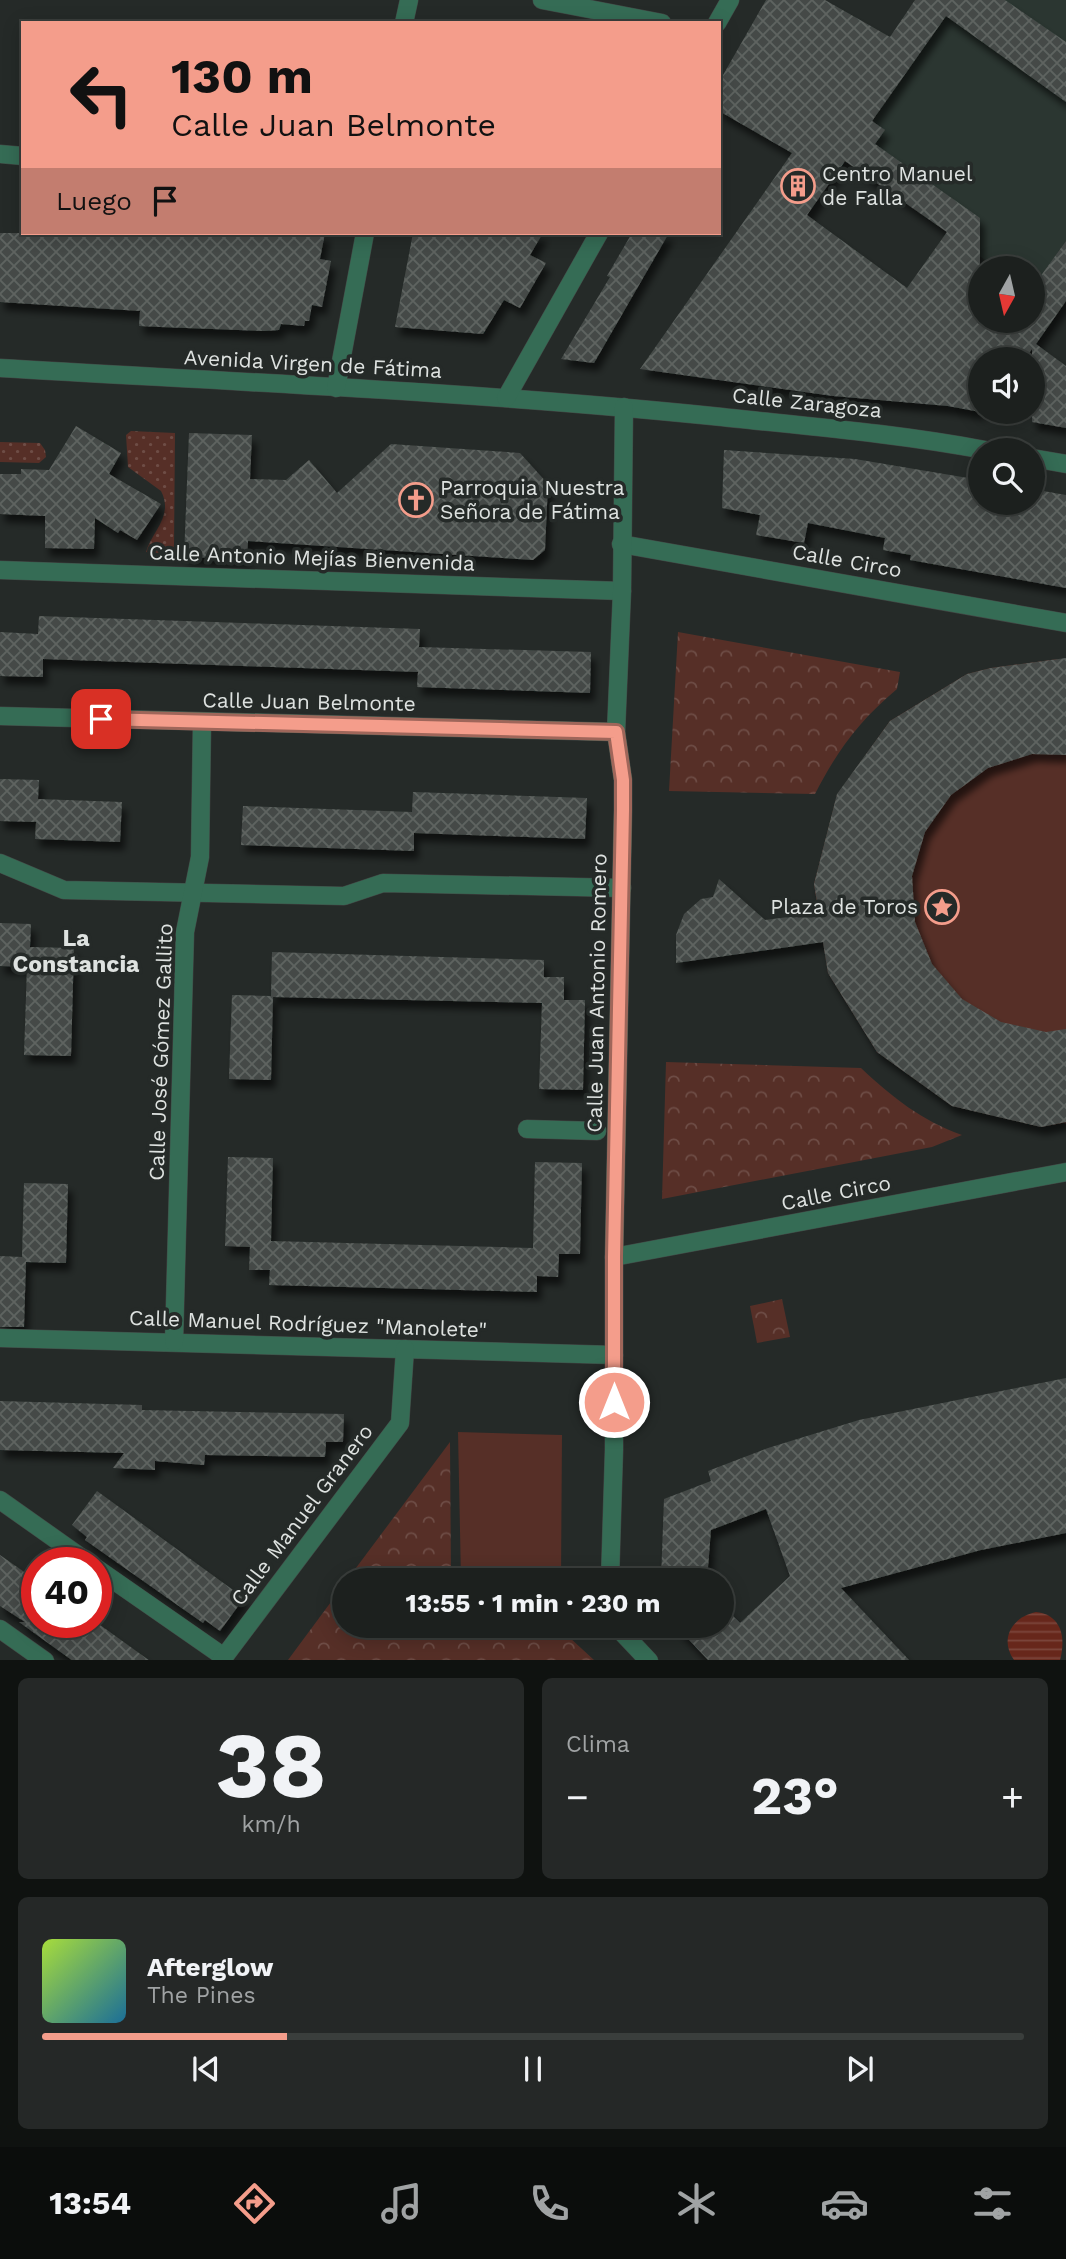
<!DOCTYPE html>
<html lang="es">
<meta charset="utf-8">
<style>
:root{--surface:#1c201e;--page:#252827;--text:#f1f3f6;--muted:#a0a3a4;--line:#3a3e3c;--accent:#f49d8b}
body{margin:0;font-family:"Work Sans",sans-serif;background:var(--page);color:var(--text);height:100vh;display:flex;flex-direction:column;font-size:26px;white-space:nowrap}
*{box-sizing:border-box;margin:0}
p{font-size:23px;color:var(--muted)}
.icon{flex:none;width:38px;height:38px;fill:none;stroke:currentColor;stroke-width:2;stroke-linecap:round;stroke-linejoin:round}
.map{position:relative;height:1660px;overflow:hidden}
.panel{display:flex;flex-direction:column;gap:18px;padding:18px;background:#0f1210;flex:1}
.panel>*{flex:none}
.top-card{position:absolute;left:21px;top:21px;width:700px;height:214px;border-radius:0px;box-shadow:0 4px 18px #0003,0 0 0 2px var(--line);background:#f49d8b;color:#111;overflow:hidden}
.needle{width:46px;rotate:188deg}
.controls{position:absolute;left:968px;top:256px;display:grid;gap:14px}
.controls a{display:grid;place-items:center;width:77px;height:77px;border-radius:50%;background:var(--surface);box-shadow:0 4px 18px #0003,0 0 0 2px var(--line);font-size:35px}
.speed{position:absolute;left:21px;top:1547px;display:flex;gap:14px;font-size:35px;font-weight:700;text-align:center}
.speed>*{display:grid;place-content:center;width:91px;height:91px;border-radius:50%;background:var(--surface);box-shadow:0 4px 18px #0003,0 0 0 2px var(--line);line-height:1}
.speed .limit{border:10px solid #d22;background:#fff;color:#111}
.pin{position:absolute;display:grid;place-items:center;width:60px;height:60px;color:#fff;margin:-30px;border-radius:14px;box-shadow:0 4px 10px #0006}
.me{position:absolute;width:77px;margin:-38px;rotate:0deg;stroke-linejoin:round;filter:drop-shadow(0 0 5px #0008)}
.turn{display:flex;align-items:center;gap:24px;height:147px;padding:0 35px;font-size:32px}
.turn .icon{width:91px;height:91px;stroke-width:2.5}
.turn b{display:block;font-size:49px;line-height:60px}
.then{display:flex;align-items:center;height:66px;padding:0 35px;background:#0003;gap:14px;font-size:26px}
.big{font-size:52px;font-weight:700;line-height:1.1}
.panel .widget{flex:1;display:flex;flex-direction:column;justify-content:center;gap:10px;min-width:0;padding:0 24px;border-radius:10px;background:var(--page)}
.panel .dial{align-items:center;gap:0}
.dial b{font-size:91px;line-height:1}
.song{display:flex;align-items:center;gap:21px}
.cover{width:84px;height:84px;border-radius:10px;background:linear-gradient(135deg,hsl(80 70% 55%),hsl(200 70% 35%))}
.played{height:7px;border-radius:4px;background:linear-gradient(90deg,var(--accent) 25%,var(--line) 25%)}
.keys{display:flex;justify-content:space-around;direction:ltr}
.heat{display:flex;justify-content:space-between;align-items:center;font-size:38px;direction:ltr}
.panel .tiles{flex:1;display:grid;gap:18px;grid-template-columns:1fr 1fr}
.widget:last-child{grid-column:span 2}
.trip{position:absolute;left:332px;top:1568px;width:402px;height:70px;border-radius:35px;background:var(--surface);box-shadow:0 4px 18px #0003,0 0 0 2px var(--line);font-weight:700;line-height:70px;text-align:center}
.tabs{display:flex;height:112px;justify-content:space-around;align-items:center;background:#0b0d0c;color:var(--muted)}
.tabs .icon{width:49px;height:49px}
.tabs .on{color:var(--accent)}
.tabs b{font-size:32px;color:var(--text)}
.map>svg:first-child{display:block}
</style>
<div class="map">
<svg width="1066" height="1661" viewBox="0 0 1066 1661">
<defs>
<pattern id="park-crowns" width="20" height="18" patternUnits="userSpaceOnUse" patternTransform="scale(1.75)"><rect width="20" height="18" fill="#562f27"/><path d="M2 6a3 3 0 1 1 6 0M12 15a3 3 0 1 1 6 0" fill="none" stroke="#6e4d46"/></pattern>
<pattern id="garden-dots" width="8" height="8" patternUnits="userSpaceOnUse" patternTransform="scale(1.75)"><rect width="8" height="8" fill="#562f27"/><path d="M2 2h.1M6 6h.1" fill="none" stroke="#6e4d46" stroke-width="1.8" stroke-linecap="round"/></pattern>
<pattern id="water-rules" width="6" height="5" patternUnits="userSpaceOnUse" patternTransform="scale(1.75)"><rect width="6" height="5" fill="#67271b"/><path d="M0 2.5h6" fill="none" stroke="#7c463c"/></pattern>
<pattern id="building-cross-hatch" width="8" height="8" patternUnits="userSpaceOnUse" patternTransform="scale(1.75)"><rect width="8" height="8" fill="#444a47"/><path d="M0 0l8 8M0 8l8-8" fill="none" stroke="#5f6461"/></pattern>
<filter id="shadow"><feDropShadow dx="4.5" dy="8" stdDeviation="3.5" flood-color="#0009"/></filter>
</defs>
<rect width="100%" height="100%" fill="#252a28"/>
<polygon fill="#2b3631" points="956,0 1066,0 1066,241 1033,288 1032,268 996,268 952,236 875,144 885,130 872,121"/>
<g fill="url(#park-crowns)">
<path d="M678,632L900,672L897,689C859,721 837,751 815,794L669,791Z"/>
<path d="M666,1062L861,1068C892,1097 922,1121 962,1135L932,1147L662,1199Z"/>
<polygon points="782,1299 790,1337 757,1343 750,1306"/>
<polygon points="450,1442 451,1580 347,1580"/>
<polygon points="345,1583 345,1626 557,1626 594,1660 288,1660"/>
</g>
<g fill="url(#garden-dots)">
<path d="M131,431L175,433L174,550L170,554L146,552C152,531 174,516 161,491L128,467L126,435Z"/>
<polygon points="0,442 40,443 45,450 46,457 39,463 0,462"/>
</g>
<g fill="#562f27">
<polygon points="1058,659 1066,661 1066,1124 1064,1123 1041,1127 952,1106 877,1052 828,973 814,884 837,795 890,721 967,674 991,668"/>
<polygon points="458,1432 562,1435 561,1580 461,1580"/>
</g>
<path fill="url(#water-rules)" d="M1036,1612C1062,1615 1066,1638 1060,1660H1014C999,1639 1012,1617 1036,1612Z"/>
<g fill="url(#building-cross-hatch)" fill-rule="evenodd" filter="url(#shadow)">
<path d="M766,0H825L890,37L915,0H1005L1066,42V102L946,16L872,121L885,130L875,144L980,218V320H1032V288L1066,241V301L1036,344L1066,366V428L1032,422V349L1025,359H980V412L948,406L833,396L640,369L792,153L719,111V82ZM845,161L947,232L907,288L807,215Z"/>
<polygon points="0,233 325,233 320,259 331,261 322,307 312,305 309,321 305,321 304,326 281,324 279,330 264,331 160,327 139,326 140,311 0,302"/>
<polygon points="413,233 543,233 530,255 546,263 520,308 504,300 483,334 395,327"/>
<polygon points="632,233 669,233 594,363 561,359 610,277 607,276"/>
<polygon points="76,426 121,453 109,474 161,504 137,540 120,530 118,533 95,518 94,549 45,548 45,516 0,514 0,474 21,474 21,469 49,470"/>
<polygon points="189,433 252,435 250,479 286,480 309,460 337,493 391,444 520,453 548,484 545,550 533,560 248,541 247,559 184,557"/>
<polygon points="724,450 855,459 980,480 980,502 1032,502 1032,489 1066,495 1066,588 910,560 911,555 883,550 885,538 808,523 804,543 756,535 760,515 722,508"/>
<polygon points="39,616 420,629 419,647 591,652 590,693 417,687 418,672 43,659 43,677 0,676 0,632 38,634"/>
<polygon points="1066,658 1066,755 1032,754 988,768 951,795 925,832 912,876 915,922 932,964 962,999 1001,1022 1046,1032 1066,1029 1066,1122 1041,1127 952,1106 877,1052 828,973 823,942 676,963 676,935 684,914 701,899 713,897 719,879 765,920 819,913 814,884 837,794 890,721 967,674 991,668"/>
<polygon points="0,779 39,780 38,799 122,802 120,842 35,839 36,822 0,821"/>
<polygon points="413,792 587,798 585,839 414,833 414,851 241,845 243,806 412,812"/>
<polygon points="0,923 31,924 30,947 74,948 71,1056 24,1055 27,967 0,966"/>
<polygon points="272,952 544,960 544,977 564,977 564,1000 585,1000 583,1090 539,1089 542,1003 273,997 271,1080 229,1079 232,995 271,996"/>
<polygon points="228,1157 273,1158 271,1241 533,1248 535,1162 582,1163 580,1254 559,1254 558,1277 537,1276 537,1292 269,1285 270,1270 249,1270 250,1247 225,1246"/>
<polygon points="24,1183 68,1184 66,1263 26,1262 24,1327 0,1327 0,1256 22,1257"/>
<polygon points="1066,1378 1066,1533 981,1550 841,1588 910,1661 709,1661 676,1626 723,1626 723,1606 740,1623 790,1576 766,1509 711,1530 707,1580 661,1580 664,1499 711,1481 708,1471 768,1448 859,1420"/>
<polygon points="0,1401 142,1405 142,1410 344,1414 343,1442 326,1442 325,1457 205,1455 204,1465 155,1461 155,1470 113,1468 124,1453 0,1450"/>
<polygon points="97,1491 244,1598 220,1631 205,1620 203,1623 85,1540 87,1537 72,1525"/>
<polygon points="0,1555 37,1581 37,1622 96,1622 150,1661 73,1661 19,1622 25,1622 0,1606"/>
</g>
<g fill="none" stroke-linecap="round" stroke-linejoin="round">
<g stroke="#434745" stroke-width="19">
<g id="minor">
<polyline points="542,0 662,23"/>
<polyline points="404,23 409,0"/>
<polyline points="717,23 730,0"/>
<polyline points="0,154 23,156"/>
<path d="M0,368C238,382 476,392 712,416C804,426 895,433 985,450"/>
<polyline points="336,388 365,233"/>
<polyline points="506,398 599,233"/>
<polyline points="1032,458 1066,464"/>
<polyline points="621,544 1066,623"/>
<polyline points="0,570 622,591"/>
<polyline points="0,716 616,732"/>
<polyline points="0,863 64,890 344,896 383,883 622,888"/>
<polyline points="527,1129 597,1131"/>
<polyline points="614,1257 1066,1172"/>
<polyline points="0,1338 614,1355"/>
<polyline points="174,1342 185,932 200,857 202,722"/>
<polyline points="0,1500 89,1563"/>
<polyline points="96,1568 224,1657"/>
<polyline points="610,1580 614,1450 614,1257 623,810 623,780 616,732 622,591 624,407"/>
<polyline points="616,1626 649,1661"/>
<polyline points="0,1629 45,1661"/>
<polyline points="221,1661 400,1423 405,1349"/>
</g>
</g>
<use href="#minor" stroke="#356c55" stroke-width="18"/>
</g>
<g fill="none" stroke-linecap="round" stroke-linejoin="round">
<g stroke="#9f665a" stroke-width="18">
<polyline id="route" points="101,719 616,732 623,780 623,810 614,1257 614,1402"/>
</g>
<use href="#route" stroke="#f49d8b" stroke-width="12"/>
</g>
<defs>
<g id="building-ring" transform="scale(1.75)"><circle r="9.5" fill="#252a28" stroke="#f49d8b" stroke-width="1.5"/><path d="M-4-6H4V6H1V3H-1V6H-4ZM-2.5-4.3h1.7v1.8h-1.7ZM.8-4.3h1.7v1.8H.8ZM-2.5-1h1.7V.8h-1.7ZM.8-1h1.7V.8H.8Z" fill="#f49d8b"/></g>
<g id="church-ring" transform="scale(1.75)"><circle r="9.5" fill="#252a28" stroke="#f49d8b" stroke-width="1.5"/><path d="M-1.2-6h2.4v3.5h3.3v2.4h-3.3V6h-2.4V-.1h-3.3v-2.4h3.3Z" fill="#f49d8b"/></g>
<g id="sight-ring" transform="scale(1.75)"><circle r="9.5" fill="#252a28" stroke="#f49d8b" stroke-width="1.5"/><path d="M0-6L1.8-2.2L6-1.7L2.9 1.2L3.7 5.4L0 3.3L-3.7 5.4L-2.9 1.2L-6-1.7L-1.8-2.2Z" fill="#f49d8b"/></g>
</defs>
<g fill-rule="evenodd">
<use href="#building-ring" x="798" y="186"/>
<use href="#church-ring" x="416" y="500"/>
<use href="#sight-ring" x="942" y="907"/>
</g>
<g text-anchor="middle" stroke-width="7" stroke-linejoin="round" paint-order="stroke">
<g font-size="21" fill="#dee2e0" stroke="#252a28" text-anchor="start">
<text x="822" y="181">Centro Manuel<tspan x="822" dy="24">de Falla</tspan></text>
<text x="440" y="495">Parroquia Nuestra<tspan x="440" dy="24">Señora de Fátima</tspan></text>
<text x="918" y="914" text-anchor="end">Plaza de Toros</text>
</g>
<g font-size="21" fill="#dee2e0" stroke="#252a28">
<text transform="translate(313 364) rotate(3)" y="7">Avenida Virgen de Fátima</text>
<text transform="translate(807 403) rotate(6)" y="7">Calle Zaragoza</text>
<text transform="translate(312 558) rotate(2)" y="7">Calle Antonio Mejías Bienvenida</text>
<text transform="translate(847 561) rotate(10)" y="7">Calle Circo</text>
<text transform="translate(309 702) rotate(1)" y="7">Calle Juan Belmonte</text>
<text transform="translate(597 993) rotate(-89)" y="7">Calle Juan Antonio Romero</text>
<text transform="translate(161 1052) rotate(-88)" y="7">Calle José Gómez Gallito</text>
<text transform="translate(836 1193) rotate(-11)" y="7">Calle Circo</text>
<text transform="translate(308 1324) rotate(2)" y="7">Calle Manuel Rodríguez "Manolete"</text>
<text transform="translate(302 1515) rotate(-53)" y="7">Calle Manuel Granero</text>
</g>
<g font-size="23" font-weight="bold" fill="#dee2e0" stroke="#252a28">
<text x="76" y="946">La<tspan x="76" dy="26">Constancia</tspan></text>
</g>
</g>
</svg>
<div class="controls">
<a><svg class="needle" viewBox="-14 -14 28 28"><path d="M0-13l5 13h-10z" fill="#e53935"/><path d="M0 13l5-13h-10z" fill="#a0a3a4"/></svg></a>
<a><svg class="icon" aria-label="sound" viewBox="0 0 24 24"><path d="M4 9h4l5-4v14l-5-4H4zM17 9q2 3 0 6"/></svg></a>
<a><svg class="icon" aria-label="search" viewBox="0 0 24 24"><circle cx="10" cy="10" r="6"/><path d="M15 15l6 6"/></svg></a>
</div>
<div class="speed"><div class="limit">40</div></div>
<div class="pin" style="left:101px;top:719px;background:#d93025"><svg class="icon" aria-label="arrive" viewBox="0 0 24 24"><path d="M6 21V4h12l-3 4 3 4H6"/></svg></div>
<svg class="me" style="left:614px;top:1402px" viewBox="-20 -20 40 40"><circle r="17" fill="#f49d8b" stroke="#fff" stroke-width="3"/><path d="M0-11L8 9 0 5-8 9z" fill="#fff"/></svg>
<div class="trip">13:55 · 1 min · 230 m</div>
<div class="top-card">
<div class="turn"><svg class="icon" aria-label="left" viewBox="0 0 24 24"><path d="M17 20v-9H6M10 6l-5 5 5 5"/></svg><div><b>130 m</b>Calle Juan Belmonte</div></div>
<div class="then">Luego<svg class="icon" aria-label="arrive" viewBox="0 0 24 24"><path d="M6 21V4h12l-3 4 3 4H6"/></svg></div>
</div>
</div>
<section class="panel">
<div class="tiles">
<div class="widget dial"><b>38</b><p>km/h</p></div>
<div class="widget"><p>Clima</p>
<div class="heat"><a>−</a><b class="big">23°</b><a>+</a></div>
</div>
<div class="widget">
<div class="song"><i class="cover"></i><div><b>Afterglow</b><p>The Pines</p></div></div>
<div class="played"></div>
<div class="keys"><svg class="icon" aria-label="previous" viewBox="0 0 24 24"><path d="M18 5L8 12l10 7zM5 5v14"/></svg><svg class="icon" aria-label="pause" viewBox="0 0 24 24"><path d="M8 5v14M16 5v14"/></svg><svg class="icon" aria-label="next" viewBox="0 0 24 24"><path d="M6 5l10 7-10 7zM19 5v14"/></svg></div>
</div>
</div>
</section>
<nav class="tabs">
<b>13:54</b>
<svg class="icon on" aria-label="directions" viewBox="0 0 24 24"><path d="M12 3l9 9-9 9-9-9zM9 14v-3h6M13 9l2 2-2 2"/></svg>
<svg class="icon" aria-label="music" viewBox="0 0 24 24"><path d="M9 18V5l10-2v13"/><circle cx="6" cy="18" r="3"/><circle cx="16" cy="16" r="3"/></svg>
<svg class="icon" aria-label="phone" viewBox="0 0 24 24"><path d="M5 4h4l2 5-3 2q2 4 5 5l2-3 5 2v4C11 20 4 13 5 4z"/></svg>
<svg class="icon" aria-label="climate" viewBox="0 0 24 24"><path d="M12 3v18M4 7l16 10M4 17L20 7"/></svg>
<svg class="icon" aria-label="car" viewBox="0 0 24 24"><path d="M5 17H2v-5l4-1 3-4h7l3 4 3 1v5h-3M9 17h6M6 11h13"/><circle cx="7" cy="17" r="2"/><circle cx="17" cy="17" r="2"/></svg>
<svg class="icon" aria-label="filters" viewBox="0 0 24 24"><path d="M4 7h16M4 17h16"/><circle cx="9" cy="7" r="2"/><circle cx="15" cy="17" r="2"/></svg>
</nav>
